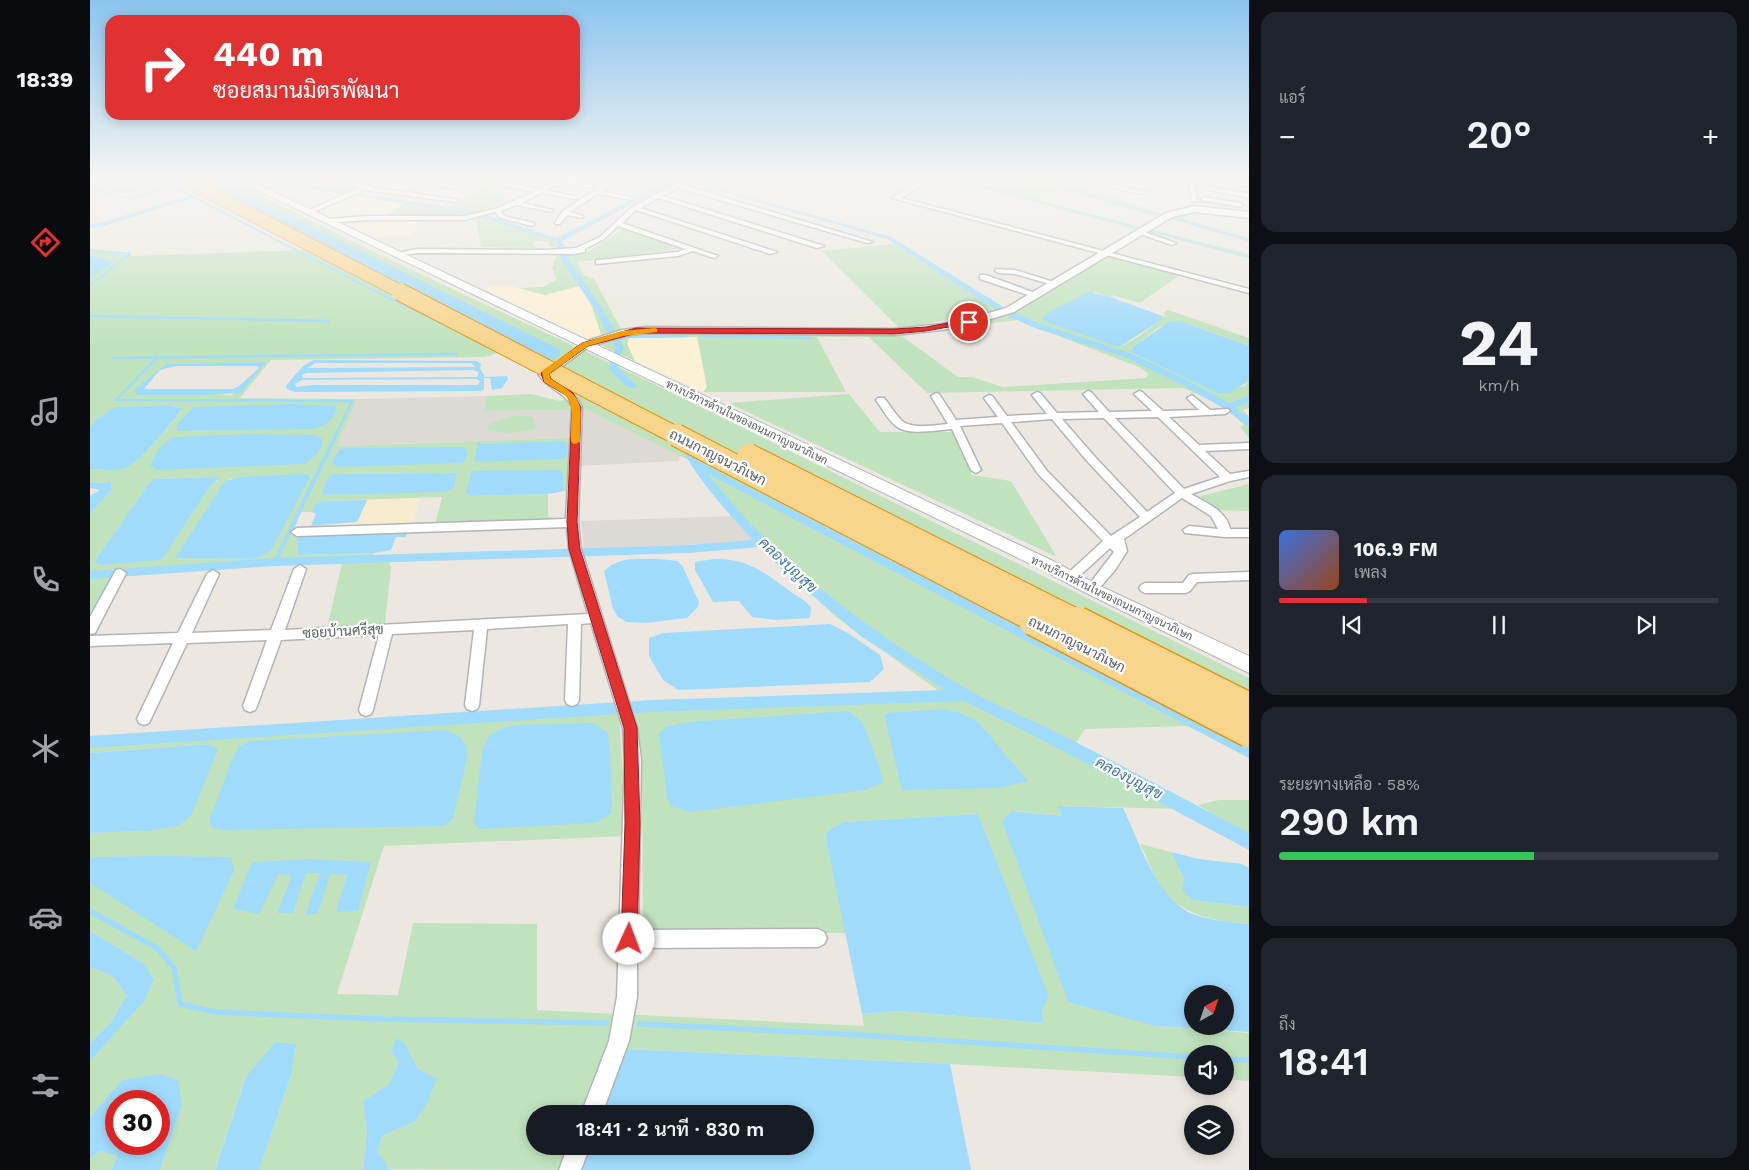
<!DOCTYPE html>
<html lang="th">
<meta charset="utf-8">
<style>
:root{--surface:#171b24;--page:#20242c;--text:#f1f3f6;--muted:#9ea1a6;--line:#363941;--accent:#e23131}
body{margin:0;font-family:"Work Sans",Sarabun,sans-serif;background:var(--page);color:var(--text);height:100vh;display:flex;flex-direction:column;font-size:19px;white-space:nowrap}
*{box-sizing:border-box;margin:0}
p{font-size:16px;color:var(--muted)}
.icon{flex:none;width:28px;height:28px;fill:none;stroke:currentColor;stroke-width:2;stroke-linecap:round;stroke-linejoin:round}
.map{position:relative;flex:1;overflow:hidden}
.sheet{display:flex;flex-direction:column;gap:12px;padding:12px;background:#0d0f14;width:500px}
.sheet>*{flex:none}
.top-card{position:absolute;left:15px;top:15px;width:475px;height:105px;border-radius:15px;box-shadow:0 2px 12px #0003;background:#e23131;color:#fff;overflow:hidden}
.needle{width:32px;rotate:40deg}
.buttons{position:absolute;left:1094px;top:985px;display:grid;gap:10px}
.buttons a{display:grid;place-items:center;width:50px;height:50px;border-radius:50%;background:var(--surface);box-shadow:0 2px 12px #0003;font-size:25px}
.speed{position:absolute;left:15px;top:1090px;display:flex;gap:10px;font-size:25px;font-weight:700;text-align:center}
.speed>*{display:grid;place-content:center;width:65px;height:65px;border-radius:50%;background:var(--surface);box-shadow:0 2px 12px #0003;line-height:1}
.speed .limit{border:8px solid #d22;background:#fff;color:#111}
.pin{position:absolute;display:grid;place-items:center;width:42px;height:42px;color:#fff;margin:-21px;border:2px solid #fff;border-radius:50%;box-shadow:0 1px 5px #0007}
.me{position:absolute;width:55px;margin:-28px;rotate:2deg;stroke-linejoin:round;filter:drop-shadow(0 0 4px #0008)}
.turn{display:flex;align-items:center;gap:18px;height:105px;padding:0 25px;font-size:22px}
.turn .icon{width:65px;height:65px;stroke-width:2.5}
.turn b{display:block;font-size:35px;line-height:42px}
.big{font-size:38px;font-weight:600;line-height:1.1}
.sheet .card{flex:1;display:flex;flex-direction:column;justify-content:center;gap:8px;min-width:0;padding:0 18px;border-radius:15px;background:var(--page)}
.sheet .dial{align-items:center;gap:0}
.dial b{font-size:65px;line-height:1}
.song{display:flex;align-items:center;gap:15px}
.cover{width:60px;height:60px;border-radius:8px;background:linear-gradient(135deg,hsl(220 70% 55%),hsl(20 70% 35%))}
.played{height:5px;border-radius:2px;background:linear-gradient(90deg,var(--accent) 20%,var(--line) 20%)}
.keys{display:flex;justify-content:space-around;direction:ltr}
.heat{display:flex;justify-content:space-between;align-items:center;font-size:28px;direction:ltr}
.charge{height:8px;border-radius:4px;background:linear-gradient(90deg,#34c759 58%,var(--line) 0)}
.trip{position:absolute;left:436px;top:1105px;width:288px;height:50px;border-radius:25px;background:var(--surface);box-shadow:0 2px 12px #0003;font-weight:600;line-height:50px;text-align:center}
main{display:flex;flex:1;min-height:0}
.tabs{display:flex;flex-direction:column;width:90px;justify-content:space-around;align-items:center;background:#090b0e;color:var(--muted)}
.tabs .icon{width:35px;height:35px}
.tabs .selected{color:var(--accent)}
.tabs b{font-size:22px;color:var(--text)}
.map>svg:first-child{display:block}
</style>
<main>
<nav class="tabs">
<b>18:39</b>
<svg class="icon selected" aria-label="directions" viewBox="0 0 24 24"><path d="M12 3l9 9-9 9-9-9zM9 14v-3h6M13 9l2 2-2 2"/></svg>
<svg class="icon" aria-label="music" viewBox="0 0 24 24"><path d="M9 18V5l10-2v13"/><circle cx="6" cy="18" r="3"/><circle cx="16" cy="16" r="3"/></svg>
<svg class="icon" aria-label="phone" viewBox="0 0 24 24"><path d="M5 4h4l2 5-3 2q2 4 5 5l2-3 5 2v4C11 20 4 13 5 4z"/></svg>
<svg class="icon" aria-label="climate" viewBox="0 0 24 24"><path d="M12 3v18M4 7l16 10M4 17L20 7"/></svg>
<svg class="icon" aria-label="car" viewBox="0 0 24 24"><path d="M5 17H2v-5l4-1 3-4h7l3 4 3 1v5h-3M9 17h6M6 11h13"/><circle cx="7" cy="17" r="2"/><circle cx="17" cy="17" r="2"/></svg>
<svg class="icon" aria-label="filters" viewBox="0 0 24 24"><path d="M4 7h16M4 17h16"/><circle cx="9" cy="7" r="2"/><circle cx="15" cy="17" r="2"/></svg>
</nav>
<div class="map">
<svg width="1159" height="1170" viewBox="0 0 1159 1170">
<rect width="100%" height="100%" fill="#ece8e1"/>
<g fill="#fcf0d5">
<polygon points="263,196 313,204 296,216 247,218 229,210"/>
<polygon points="328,222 322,236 285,237 257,224"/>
<polygon points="417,285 455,295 489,286 501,304 512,337 500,340 394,289 400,286"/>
<polygon points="608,337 617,387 613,392 545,361 537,344 539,338"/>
</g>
<g fill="#dddad5">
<polygon points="397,396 394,411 481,410 479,438 247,446 267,399"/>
<polygon points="491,409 495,409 590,455 589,461 490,466"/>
<polygon points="642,516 666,542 494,549 491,521"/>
</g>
<g fill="#c0e3bd" fill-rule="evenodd">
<path d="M0,181H142L146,183L271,246L556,380L1159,678V758L1098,726L995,729L986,743L1105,805L1091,809L969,806L973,816L923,811L1065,1026L1159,1033V1081L1135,1079V1054H1102V1077L860,1064L535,1049L493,1114H445V1146H480L470,1170L299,1169L288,1152L292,1136L324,1122L328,1069L315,1043L309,1061L299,1084L273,1101L277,1133L273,1170H169L201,1076L156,1077L125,1170H70L92,1106L32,1080L0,1117V1061L53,1003V963L0,931V833L58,831L119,744L0,753V736L518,705L529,716L537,836L294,846L247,994L308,995L323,923L447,924V1010L774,1026L772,1014L809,1011L954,1023L952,1009L888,814L753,822L739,830L735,835L756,933L553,932L552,788L542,704L850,692L746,617L673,550L626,497L599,460L495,409H491V401L481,394L411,352L395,357L181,360L150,398L267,399L247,446L479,438V491H474L473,474L376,493L380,496L458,494V516L470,520L345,524L352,497L233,501L225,504L222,512H211L204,530L218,529L209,555L284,553L283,562L299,561L301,567L295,625L237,628L252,563L24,571L0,615V514L22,489L21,482L0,483V469C11,469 25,472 35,468C51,462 83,422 92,408L78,405L25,407L0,428V278L22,264L21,261L0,255V250L41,256L217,250L91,182L75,187L64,185L33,195L0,187ZM176,362L142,395L45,390L76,364ZM367,473L279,493L237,495L232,493L243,474ZM216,474L170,557L161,559L86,558L139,479ZM124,477L128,480L121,485L75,555L4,562L60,482L65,479Z"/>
<polygon points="866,181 964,185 1005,192 1075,215 1067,217 968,189 948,200 1051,227 1047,230"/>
<polygon points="400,184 410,186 415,202 382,213 357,208"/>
<polygon points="313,204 357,210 375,214 296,216"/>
<polygon points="1097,211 1112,212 1093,217 1096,220 1159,238 1159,242 1077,218"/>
<path d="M386,218C412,218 440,231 464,240L467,247H461L457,241H443L445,248L391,247Z"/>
<polygon points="535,228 597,248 487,262 494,275 504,279 532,331 512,337 501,304 489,286 455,295 428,288 453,287 466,280 462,267 467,256 498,252"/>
<polygon points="1061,229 1159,254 1159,258 1058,232"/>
<polygon points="804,244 903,306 907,310 810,329 732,251"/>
<path d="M1018,256L1090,275L1050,303L1022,295L1020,297L1004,292L1025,345L1029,347C1045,340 1059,329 1072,319L1070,315L1078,317L1073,313L1078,310L1159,338V346L1092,322L1069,327L1043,347L1041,352L1127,393L1154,386L1159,381V408L1153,410L1159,417V438L1150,427L1154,425L1135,407L1093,388L837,393L779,337H727L756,392H613L617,387L607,337L539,338L537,344L545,361L511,345L547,334L584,333L809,334L868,377H882L913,387L1055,378L1059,374L1051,368L928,320L862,328L861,327L911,316Z"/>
<polygon points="441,394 470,401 477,399 481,410 394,411 397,396"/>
<polygon points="759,394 790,432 863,432 882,475 921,481 967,557 638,403"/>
<polygon points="423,416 439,416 445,419 445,429 418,433 398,431 397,427 399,424"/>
<polygon points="1159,484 1159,511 1124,510 1110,496"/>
<polygon points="1129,800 1159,800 1159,835 1108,805"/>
<path d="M1050,844L1081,852L1103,900L1159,907V924C1127,922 1089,915 1070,886C1062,873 1057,857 1050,844Z"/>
<polygon points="0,967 22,976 37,995 21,1022 0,1043"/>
<polygon points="10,1151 27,1156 22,1170 0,1170 0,1158"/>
</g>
<polygon fill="#f8eccf" points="330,498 323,522 345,522 345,524 213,534 221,526 267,522 277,500"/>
<g fill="#a1dbfb" fill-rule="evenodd">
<polygon points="93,181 129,181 471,350 469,356 460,362"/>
<polygon points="0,255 21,261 22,264 0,278"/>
<polygon points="998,292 1020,297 1070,315 1073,319 1029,347 953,321 953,317 956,314"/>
<polygon points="1080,321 1092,322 1159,346 1159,381 1139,393 1127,393 1041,352 1043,347"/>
<path d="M224,360L387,361L391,364L390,368L395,377L417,376L418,379L412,388L402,390L400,378H394V389L391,391L205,392L197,389L196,386C204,377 212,364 224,360ZM225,363H381L386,367L218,368ZM383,370L389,372L387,377L213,378L212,375L216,373ZM386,379L390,381L388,385H224L206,387L205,384L212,380Z"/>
<path d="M176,362L151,393L113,395H50L45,393L44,390L76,364ZM86,366H166L169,368L149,386L143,389H54L70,370Z"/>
<path d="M203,404L246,406C246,419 235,427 223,429L87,431V424L104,407Z"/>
<path d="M78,405L92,408C83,422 51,461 36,468C25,472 11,469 0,469V428L6,420L25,407Z"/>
<path d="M158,434L225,435L232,439C233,451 224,457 215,464L65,470L60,465C66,453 71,442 85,437Z"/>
<path d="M475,441C479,447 478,453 474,459L384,462L387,448L389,446L386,444L389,442L394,444Z"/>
<polygon points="372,447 377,450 377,457 372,463 249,467 244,465 242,461 249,450 255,448"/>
<polygon points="456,470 470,470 473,474 474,491 458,494 380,496 376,493 381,473 385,471"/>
<polygon points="367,473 364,488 356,492 237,495 232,493 238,477 243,474"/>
<polygon points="216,474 220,477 181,550 170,557 161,559 85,558 135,481 150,477"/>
<polygon points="124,477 129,478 121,485 75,555 70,560 11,565 4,562 60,482 65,479"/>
<polygon points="21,482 22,489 0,514 0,496 10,490 0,488 0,483"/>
<polygon points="277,500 267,522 221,526 226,514 222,512 225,504 233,501"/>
<polygon points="318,529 316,537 306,537 301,550 284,553 208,555 207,540 213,534"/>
<path d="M570,559L587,561L592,565L609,602L608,607L597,618L556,623L537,622L528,617L523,609L514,571C529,556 549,559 570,559Z"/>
<path d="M624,559C667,558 681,581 715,601L721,607L720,618L685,620L662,617L649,601L623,602L605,570V562Z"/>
<polygon points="740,624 758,633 790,655 794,669 780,682 588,690 573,680 559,656 559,638 573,633"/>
<polygon points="856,709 873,714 888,722 938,781 909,788 812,790 794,715 799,713"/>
<polygon points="759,711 773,723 789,766 793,783 776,790 599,812 583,807 577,799 569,734 575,727 598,722"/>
<polygon points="503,723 517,732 520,750 522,813 506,823 390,829 384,824 392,750 399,736 410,729 426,725"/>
<polygon points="356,730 369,736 376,744 377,759 363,818 355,826 132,830 122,827 119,821 143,757 150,746 161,741"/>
<polygon points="119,744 128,750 102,814 89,826 58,831 0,833 0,753"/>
<path d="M968,806L1033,808C1049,841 1063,889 1095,910C1108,919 1142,923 1159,924V1032L1065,1026L978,1002L912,821L922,811L972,816ZM1102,994H1135V1026H1102Z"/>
<polygon points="888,814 959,997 952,1009 954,1023 809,1011 772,1014 735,835 739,830 753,822"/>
<polygon points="1081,852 1109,859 1152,864 1159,868 1159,907 1103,900 1092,890 1094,880"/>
<polygon points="67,856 141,857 144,871 106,951 0,883 0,859 8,857"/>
<polygon points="220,859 281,862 268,911 246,912 257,875 240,874 228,913 215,916 230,873 216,873 203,913 187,913 202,876 188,874 169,914 143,909 162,862"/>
<polygon points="0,931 53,963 64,979 53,1003 0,1061 0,1043 21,1022 37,995 22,976 0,967"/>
<polygon points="306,1038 315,1043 328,1069 347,1079 336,1106 324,1122 292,1136 288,1152 299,1169 302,1170 273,1170 277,1133 273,1101 299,1084 309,1061 301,1052"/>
<polygon points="185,1042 206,1044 201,1076 169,1170 125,1170 156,1077"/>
<polygon points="535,1049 860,1064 881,1170 490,1170 499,1146 715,1146 715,1114 511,1114"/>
<path d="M70,1074L88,1080L92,1106L70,1170H22L27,1156L10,1151L0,1158V1117L32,1080ZM26,1101H69V1144H26Z"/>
</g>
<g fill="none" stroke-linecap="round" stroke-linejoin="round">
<g stroke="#a1dbfb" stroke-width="2">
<polyline points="870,181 1159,257"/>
<polyline points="82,186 289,293"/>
<polyline points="967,186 1071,215"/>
<polyline points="0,189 40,199 94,182"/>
<polyline points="1082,218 1159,240"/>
<polyline points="0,250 40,254 0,285"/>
</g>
<g stroke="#a1dbfb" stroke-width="2.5">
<polyline points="287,292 370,332"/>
<polyline points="0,316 239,321"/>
<polyline points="609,336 722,338"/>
<polyline points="526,341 537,337 596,336"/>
<polyline points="23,358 367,354"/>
<polyline points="66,359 26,400 262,401 245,437"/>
</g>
<polyline stroke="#a1dbfb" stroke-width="4" points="185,562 246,435"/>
<g stroke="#a1dbfb" stroke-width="5.5">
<polyline points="0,911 67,948 84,968 90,1004 125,1012 292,1019 516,1023"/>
<polyline points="549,1024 753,1034 1102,1057"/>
<polyline points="1135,1059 1159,1060"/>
</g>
<g fill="#a1dbfb" fill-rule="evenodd">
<polygon points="158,181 171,181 103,198 14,226 0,228 0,224 11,223 99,195"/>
<polygon points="173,181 190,181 358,207 399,216 467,238 578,181 586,181 472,241 480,261 512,308 534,348 528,361 529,369 547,386 545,388 539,388 519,370 520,361 526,348 504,308 472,261 465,241 395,219 358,211"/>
<polygon points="619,186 801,237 915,308 951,324 1040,353 1093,378 1139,403 1159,396 1159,402 1145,408 1159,418 1159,427 1135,409 1087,382 1034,357 945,328 909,312 797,239 619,188"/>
<path d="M592,437L597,440L608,461L1159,744V758L618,474C688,564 781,633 879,690C906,706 936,717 964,731C1030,764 1094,799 1159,833V850L954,741L874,701L562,712L0,748V736L562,700L855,690L772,637L690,568L670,547L598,553L185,566L0,579V571L185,558L598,545L663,540C634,509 606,478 587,440Z"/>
</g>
<polyline stroke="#c7c5c1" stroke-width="7" stroke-dasharray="7 4" stroke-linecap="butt" points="1113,202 1113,204"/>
<g stroke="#b1b4b8" stroke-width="3">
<g id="minor">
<polygon points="225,181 235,181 221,187 218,185"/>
<path d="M251,181C261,181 271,185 280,185V187L369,200L366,202L275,190L221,213H217V211L269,188Z"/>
<polygon points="327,181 344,181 371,187 368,189"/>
<polygon points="402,181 449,189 463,181 484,181 503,186 500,188 470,182 456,190 487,197 487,199 451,193 432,203 463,210 463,212 426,205 411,211 414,216 444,223 444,225 442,226 410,218 405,212 374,220 278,220 239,223 236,221 239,219 278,216 374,216 405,209 444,192 405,184"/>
<polygon points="519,181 527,181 512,191 543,198 543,200 507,194 480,212 493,216 493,218 477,215 470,224 466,224 465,223 473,211"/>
<polygon points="591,181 597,182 592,185 783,242 777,243 588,188 573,196 734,246 727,248 568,198 550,208 687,252 680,254 546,210 532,223 628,256 624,258 603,251 588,256 506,264 506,260 509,260 587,252 596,249 528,226 514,239 495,249 495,252 484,254 327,253 307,256 303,254 327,249 455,250 486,248 510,237 541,208"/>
<polygon points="772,181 783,181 793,185 790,187"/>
<polygon points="831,181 839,181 811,198 1159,289 1159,293 802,198"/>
<polygon points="975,181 981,181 981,182 978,184"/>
<polygon points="987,181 1002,181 1056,192 1053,194"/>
<polygon points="1099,181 1105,181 1107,202 1102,201"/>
<polygon points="1134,181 1159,183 1159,187 1137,183"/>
<polygon points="1117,186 1159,194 1159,198 1115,189"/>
<polygon points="1114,197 1150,203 1153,205 1150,207 1112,200 1111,199"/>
<polygon points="1047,231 1051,231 1086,243 1082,245 1047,233"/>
<polygon points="906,269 925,270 967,283 963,285 925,274 909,273 905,271"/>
<polygon points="890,275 896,275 948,294 941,296 890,279"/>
<path d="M495,342L498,343V347L459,376C469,389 484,389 492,407L488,523L491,549L547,728L551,760L548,930L728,929L734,932L737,938L734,944L728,947L547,948V997L539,1041L512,1114H491L519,1041L527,997L535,760L533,728L501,623L491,624L489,700L487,704L482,706L477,704L475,700L478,624L397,629L389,705L387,709L382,711L377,709L375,705L384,630L302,634L283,710L281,714L276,716L271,714L269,710L289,635L191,640L167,706L165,710L160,712L155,710L153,706L177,640L97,643L59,723L54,725L49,723L47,719L83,643L0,646V636L88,633L117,574L123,570L129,574L102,633L181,630L204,569L210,565L216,569L195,630L498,614L479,549L477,527L207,536L201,532L207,528L476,519L482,407C475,392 458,389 449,375Z"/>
<path d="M998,391L1001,392L1019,412L1062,411L1044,394L1049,391L1052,392L1073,411L1109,410L1097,398L1102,395L1120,410L1138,409L1140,411L1135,414L1079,417L1109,445L1159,443V449L1115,451L1140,474L1159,471V477L1140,481L1101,494C1116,503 1136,510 1140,529H1159V537H1135L1095,533L1093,530L1099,526L1128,529L1121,516L1092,498L1034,539L1037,551L1025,570L1006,592H998L996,589L998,586L1024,552L1020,548L985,580H977L975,577L977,574L1013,541L949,475L912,423L870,426L891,470L886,473L881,470L862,429C847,430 818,436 806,426C798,420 792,408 786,400L788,398H794C800,405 805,414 811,420C821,430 846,425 858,424L841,396L846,393L849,394L866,420L908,417L894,398L899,395L902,396L917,416L957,414L942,395L947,392L950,393L967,413L1009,412L993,394ZM1068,417L1130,477L1094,489L1025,418ZM1014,418L1085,493L1057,512L1005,457L972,419ZM962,419L997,461L1050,517L1021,536L957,471L921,422Z"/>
<polygon points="30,569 36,573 5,633 0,634 0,617 26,570"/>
<polygon points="1159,572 1159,580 1107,582 1100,591 1096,593 1055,593 1051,591 1049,588 1051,585 1055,583 1093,583 1099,575 1103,574"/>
<polygon points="478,1146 500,1146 491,1170 469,1170"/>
</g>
</g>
<g stroke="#b1b4b8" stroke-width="3">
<polygon id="tertiary" points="1104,206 1159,212 1159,218 1104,212 1082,217 924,312 887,323 852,330 804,335 556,333 534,336 495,348 489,345 491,343 532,330 556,327 804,329 852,324 885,317 916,308 1076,213"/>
</g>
<g stroke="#b2b6bb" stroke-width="2">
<polygon id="secondary" points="149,181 161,181 963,561 1008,585 1159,656 1159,673 996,593 951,569"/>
</g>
<use href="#minor" fill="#fff" fill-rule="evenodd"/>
<use href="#tertiary" fill="#fff" fill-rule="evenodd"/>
<use href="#secondary" fill="#fff" fill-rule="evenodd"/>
<g stroke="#e48f09" stroke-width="14" stroke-linecap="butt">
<polyline id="motorway-bridge-far3" points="97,181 313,293"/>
</g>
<g stroke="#e48f09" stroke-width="19" stroke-linecap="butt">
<polyline id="motorway-bridge-far2" points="310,292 589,437"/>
</g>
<g stroke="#e48f09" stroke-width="24" stroke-linecap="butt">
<g id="motorway-bridge-far1">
<polyline points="586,435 946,622"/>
<polyline points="659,455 990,622"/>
</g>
</g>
<g stroke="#e48f09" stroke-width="31" stroke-linecap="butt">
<g id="motorway-bridge">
<polyline points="943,621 1159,733"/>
<polyline points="988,621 1159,707"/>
</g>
</g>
<use href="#motorway-bridge-far3" stroke="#f8d58b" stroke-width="13"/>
<use href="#motorway-bridge-far2" stroke="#f8d58b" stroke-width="17"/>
<use href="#motorway-bridge-far1" stroke="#f8d58b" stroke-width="22"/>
<use href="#motorway-bridge" stroke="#f8d58b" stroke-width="28"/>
</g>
<linearGradient id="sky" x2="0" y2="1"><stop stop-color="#8bc4f0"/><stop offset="0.52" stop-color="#f6f5f2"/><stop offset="1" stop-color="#f6f5f2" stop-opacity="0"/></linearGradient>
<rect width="1159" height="345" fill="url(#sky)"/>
<polygon fill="#e23131" stroke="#932020" points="879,319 881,320 881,323 836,331 804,334 547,333 498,346 459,374 461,379 483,393 491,407 487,522 490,549 547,728 550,824 547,939 545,945 539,947 533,945 531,939 535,824 534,728 479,549 477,522 482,407 477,396 454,382 451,373 492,343 546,328 804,329 836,327"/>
<path fill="#f59e0b" d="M565,328L567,329V332L533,336L498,346L459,374L461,379C496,400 491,402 490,442L485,444L482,443C480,439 481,433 481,428C483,396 480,398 454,382L452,371L492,343L532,331Z"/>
<g text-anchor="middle" stroke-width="4.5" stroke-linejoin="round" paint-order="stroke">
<g font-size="11" fill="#595d61" stroke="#fff">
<text transform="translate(657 422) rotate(26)" y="4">ทางบริการด้านในของถนนกาญจนาภิเษก</text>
<text transform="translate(1022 598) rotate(26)" y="4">ทางบริการด้านในของถนนกาญจนาภิเษก</text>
</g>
<g font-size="14" fill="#595d61" stroke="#fff">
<text transform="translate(628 457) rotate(27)" y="5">ถนนกาญจนาภิเษก</text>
<text transform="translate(253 631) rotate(-3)" y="5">ซอยบ้านศรีสุข</text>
<text transform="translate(987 644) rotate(27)" y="5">ถนนกาญจนาภิเษก</text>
</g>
<g font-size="15" font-style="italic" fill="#3d76a3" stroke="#fff">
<text transform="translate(698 565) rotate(43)" y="5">คลองบุญสุข</text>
<text transform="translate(1039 778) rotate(28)" y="5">คลองบุญสุข</text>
</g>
</g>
</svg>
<div class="buttons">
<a><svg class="needle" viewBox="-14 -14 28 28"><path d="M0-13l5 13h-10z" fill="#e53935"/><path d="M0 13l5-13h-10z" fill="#9ea1a6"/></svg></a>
<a><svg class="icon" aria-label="sound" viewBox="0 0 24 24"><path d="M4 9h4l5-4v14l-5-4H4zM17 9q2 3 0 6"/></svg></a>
<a><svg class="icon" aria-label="layers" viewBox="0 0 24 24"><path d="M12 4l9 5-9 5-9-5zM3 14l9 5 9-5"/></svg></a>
</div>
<div class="speed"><div class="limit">30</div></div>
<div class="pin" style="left:879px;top:322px;background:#d93025"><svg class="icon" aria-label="arrive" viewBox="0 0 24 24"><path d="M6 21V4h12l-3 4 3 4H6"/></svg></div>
<svg class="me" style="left:539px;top:939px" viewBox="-20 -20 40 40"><circle r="19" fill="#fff"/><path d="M0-13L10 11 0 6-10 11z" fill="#e23131"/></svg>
<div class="trip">18:41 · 2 นาที · 830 m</div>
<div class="top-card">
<div class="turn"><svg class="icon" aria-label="right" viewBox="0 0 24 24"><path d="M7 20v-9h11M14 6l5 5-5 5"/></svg><div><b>440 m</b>ซอยสมานมิตรพัฒนา</div></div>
</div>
</div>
<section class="sheet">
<div class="card"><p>แอร์</p>
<div class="heat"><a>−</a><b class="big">20°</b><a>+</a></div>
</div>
<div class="card dial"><b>24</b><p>km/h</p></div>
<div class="card">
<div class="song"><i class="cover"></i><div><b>106.9 FM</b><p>เพลง</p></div></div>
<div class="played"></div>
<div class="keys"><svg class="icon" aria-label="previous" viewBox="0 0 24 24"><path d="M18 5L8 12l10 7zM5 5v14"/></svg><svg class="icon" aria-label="pause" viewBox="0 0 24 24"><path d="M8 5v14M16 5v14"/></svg><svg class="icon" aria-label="next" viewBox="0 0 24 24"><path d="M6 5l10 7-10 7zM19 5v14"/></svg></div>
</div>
<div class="card"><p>ระยะทางเหลือ · 58%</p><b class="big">290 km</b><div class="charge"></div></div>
<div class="card"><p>ถึง</p><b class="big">18:41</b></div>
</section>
</main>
